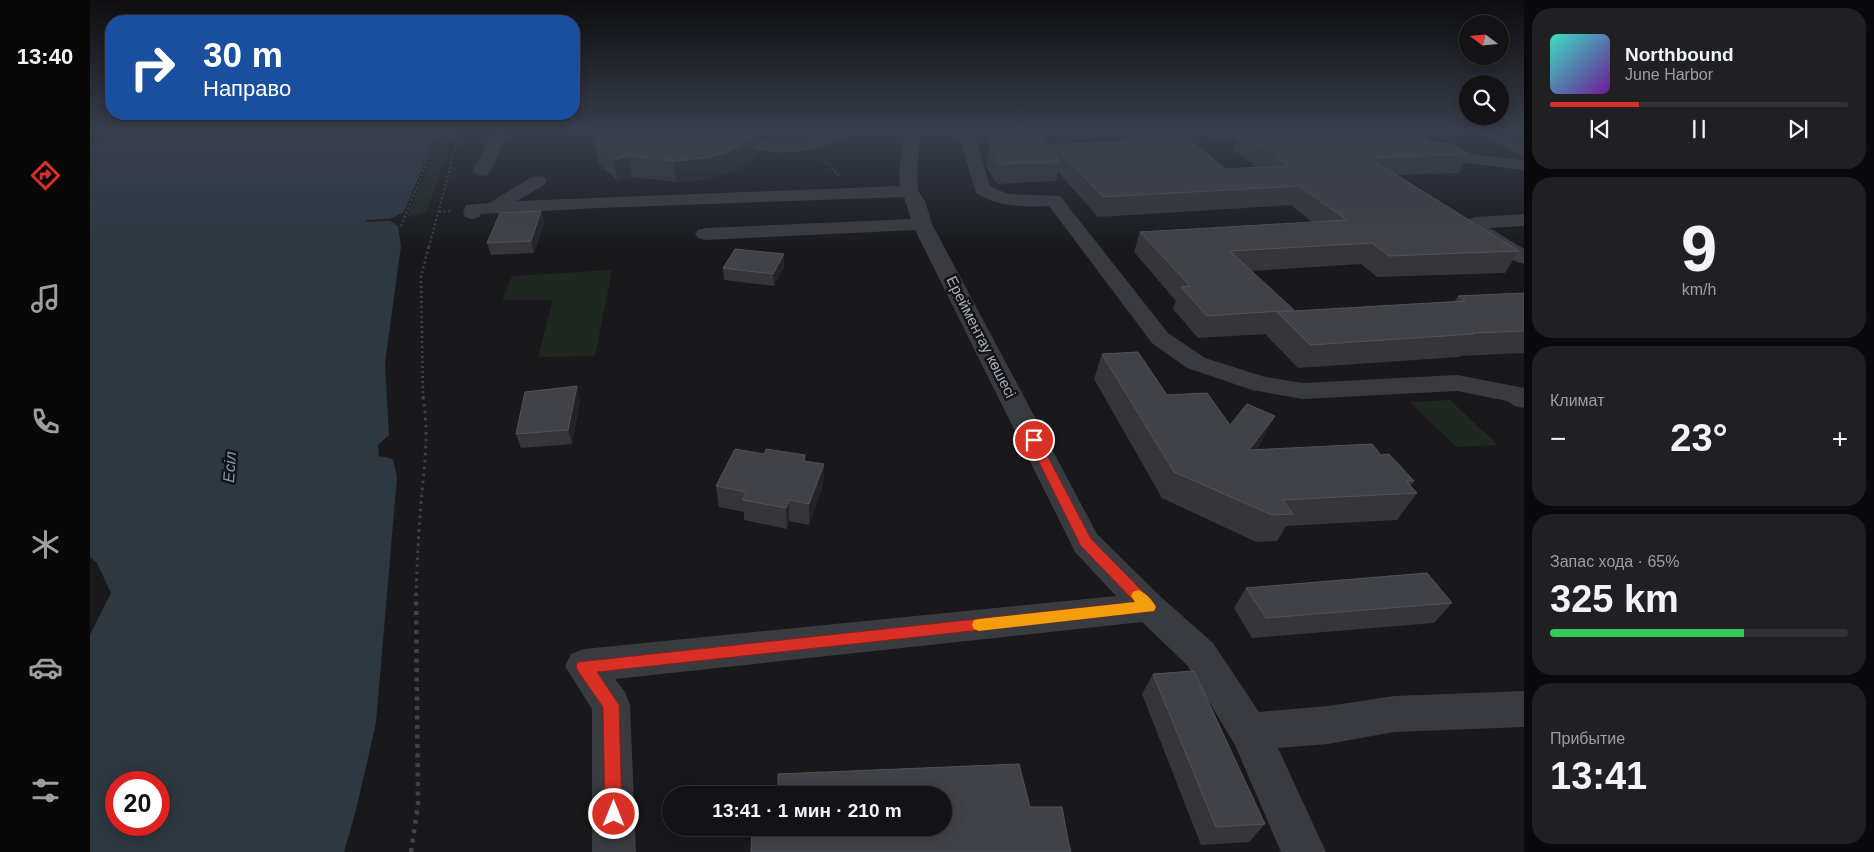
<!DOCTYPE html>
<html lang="ru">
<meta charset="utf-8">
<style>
:root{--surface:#131315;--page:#202022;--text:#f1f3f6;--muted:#9d9ea0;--line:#323234;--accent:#d93025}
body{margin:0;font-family:Helvetica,sans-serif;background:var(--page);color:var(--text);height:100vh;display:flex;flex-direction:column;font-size:19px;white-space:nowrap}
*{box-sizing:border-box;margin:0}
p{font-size:16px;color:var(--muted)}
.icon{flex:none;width:28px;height:28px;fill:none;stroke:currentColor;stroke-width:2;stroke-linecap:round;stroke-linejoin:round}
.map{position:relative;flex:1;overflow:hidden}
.side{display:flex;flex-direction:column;gap:8px;padding:8px;background:#0a0a0c;width:350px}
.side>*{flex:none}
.top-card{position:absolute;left:15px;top:15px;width:475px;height:105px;border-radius:20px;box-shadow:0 2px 12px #0003,0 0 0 1px var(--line);background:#1a4fa0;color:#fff;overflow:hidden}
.needle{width:32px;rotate:286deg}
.fabs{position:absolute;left:1369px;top:15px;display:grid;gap:10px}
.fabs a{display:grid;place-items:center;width:50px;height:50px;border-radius:50%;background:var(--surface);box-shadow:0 2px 12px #0003,0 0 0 1px var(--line);font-size:25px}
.speed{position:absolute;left:15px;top:771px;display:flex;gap:10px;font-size:25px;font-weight:700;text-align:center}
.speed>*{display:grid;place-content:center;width:65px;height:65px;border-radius:50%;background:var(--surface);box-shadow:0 2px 12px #0003,0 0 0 1px var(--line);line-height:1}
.speed .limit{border:8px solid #d22;background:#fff;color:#111}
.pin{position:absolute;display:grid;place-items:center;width:42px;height:42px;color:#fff;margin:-21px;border:2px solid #fff;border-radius:50%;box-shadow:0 1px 5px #0007}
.me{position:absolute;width:55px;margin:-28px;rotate:0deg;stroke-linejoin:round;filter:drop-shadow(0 0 4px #0008)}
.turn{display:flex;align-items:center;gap:18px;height:105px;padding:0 15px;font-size:22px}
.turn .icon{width:65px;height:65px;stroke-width:2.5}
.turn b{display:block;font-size:35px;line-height:42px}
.big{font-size:38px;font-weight:700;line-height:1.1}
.side .widget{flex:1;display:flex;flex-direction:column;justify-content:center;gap:8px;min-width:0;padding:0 18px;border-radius:20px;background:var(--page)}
.side .dial{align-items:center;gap:0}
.dial b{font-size:65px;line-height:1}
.song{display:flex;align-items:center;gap:15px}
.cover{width:60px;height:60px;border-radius:8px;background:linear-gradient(135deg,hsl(170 70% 55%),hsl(280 70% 35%))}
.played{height:5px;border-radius:2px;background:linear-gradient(90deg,var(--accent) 30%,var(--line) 30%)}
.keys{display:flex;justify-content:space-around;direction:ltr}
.heat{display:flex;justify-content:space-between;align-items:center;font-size:28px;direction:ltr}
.charge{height:8px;border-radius:4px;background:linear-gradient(90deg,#34c759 65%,var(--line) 0)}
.trip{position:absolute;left:572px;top:786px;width:290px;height:50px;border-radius:25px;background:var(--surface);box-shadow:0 2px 12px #0003,0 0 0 1px var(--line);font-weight:700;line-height:50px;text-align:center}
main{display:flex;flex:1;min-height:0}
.tab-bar{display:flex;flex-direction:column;width:90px;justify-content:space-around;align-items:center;background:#080808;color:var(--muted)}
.tab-bar .icon{width:35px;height:35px}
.tab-bar .active{color:var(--accent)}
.tab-bar b{font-size:22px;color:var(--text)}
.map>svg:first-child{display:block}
</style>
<main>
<nav class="tab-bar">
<b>13:40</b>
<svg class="icon active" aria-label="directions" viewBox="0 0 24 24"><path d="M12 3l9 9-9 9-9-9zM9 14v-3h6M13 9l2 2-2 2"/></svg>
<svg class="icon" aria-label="music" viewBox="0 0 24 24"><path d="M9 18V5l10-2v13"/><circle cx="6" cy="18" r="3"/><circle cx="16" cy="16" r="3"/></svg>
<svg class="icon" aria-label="phone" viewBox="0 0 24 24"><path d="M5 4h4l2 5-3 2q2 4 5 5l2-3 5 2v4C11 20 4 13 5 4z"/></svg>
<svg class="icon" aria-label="climate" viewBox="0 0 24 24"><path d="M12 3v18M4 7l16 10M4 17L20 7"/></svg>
<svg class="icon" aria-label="car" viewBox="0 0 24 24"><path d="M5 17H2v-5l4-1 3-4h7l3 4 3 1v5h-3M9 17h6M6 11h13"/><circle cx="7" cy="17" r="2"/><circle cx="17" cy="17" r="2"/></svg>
<svg class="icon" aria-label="filters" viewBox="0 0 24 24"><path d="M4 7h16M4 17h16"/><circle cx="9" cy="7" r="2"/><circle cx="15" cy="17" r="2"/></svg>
</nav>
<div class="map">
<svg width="1434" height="852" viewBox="0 0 1434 852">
<rect width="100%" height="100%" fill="#19191c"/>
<g fill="#1e2720">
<polygon points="353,130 366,130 362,142 356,144 360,146 336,212 325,216 317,217"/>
<polygon points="722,130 745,130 732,140 674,145 683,137 703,136"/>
<polygon points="522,270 505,356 448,357 463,300 412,300 422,276"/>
<polygon points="1360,400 1408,445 1366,447 1320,402"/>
</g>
<path fill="#2d3841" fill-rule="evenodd" d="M30,130H348L314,212L302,218L277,220L276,222L300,221L308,226L311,246L295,363L299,435L288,445L289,456L303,459L307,477L286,723L265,814L254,852H0V635L21,593L7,563L0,557V146ZM26,782H69V825H26Z"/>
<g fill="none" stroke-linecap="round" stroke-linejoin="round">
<g stroke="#3f4248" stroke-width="2" stroke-dasharray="2 2.5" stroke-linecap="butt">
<polyline points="0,144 26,130"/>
<polyline points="731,159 741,166 750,177"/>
<polyline points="349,212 362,211"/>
<polyline points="311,226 350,130"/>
<polyline points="339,247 370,130"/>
</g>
<polyline stroke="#3f4248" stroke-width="2.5" stroke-dasharray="2 3" stroke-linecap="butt" points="333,398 331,277 339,245"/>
<path stroke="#3f4248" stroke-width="3" stroke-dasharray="2.5 4.5" stroke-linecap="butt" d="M326,595C327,568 328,541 330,515C333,474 340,438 333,397"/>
<polyline stroke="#3f4248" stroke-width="4.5" stroke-dasharray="4 5.5" stroke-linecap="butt" points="321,852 328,804 326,594"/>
<g fill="#3a3b41" fill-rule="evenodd">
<polygon points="404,130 420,130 398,175 392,176 386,175 383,171"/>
<path d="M624,130H642L662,139L692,143L723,140L742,130H759C738,160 645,159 624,130Z"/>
<polygon points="815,130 831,130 827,173 828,191 835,201 842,224 1007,534 1071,597 1123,643 1169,712 1238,706 1304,696 1434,691 1434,727 1304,732 1238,744 1188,748 1236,852 1191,852 1145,745 1097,665 1052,622 525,679 535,692 540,705 546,852 502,852 502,709 475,666 481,654 494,649 1026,596 985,552 825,230 615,240 608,238 605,234 608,230 615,228 821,219 814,197 509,208 391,214 389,217 382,219 375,217 373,213 376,205 399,203 442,177 448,176 454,177 457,181 454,185 427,201 810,186 809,173"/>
<path d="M867,130H883L900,186L918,194L970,196L1078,333L1115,358L1175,377L1213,383L1367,375L1434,388V408L1425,406L1417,401L1367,391L1213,399L1162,390L1097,368L1062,343L959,206C933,207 908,207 886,193Z"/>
<path d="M1101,130C1131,130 1162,128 1192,136L1194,139L1192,142L1186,144L1108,135L1103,133Z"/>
<polygon points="1386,130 1405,130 1434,145 1434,157 1388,133"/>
<polygon points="1341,150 1434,160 1434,170 1335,158 1333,155 1335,152"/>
<polygon points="1434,214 1434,226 1400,228 1434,249 1434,264 1427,262 1381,233 1376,223 1379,219 1386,217"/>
</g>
</g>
<g fill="#35353a">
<polygon points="890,130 947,130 958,145 1038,142 1026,130 1087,130 1136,169 1168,168 1143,149 1150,131 1338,142 1380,154 1369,173 1307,175 1429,251 1415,273 1287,277 1271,264 1161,271 1204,310 1203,311 1364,302 1368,296 1434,293 1434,353 1370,356 1369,357 1208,368 1176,335 1177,334 1108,338 1083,309 1086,301 1044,252 1050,232 1222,222 1201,205 1008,217 968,172 966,181 907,184 896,166 899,148 900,148"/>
<polygon points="1434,134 1434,144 1430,140"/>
<polygon points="504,143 664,158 644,170 619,179 586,182 542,177 528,181 508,163"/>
<polygon points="451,211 454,223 444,253 401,255 397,243"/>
<polygon points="694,267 684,286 634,280 633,268"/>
<polygon points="1012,354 1077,395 1140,425 1185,416 1171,442 1166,450 1291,455 1324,481 1320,486 1327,493 1307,520 1196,526 1187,541 1166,542 1072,498 1004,379"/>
<polygon points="490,400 482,444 431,448 426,434"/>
<polygon points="674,454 715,455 715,461 734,464 733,485 719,525 699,521 697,529 654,520 654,512 629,507 626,486"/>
<polygon points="1156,588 1362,603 1344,623 1162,638 1144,608"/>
<polygon points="1063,674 1175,824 1159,842 1111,845 1052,694"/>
</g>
<g fill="#242428">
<polygon points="663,138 664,158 644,170 619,179 586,182 584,161"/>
<polygon points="539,156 542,177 528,181 524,160"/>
<polygon points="451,211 454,223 444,253 441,241"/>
<polygon points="694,254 694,267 684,286 683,274"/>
<polygon points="487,386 490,400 482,444 478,430"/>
<polygon points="1185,416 1171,442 1146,477 1159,450"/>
<polygon points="734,464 733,485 719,525 719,504"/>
<polygon points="699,500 699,521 697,529 696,508"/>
</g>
<g fill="#414248" stroke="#52535a">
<polygon points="515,130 633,130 663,138 642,150 617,158 584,161 539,156 524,160 504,143"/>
<polygon points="903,130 947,130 958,145 1063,140 1051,130 1087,130 1136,169 1198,166 1150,131 1223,130 1361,144 1380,154 1279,158 1429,251 1299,256 1282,243 1140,251 1204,310 1117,316 1091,287 1100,286 1050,232 1257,220 1209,186 1013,197 965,147 966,156 970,162 910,164 899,148 914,147"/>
<polygon points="1227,130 1330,130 1338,142"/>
<polygon points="451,211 441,241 397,243 410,213"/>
<polygon points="645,249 694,254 683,274 633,268"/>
<polygon points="1434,293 1434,331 1383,333 1384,334 1220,345 1187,312 1375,301 1368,296"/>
<polygon points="1048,352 1077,395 1117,393 1140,425 1157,404 1185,416 1159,450 1282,444 1291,455 1299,454 1324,481 1316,481 1327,493 1193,500 1203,514 1182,515 1084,472 1012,354"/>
<polygon points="487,386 478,430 426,434 435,392"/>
<polygon points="645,449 674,454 676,449 715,455 714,461 734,464 719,504 699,500 696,508 653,500 656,492 626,486"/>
<polygon points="1337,573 1362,603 1176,618 1156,588"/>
<polygon points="1104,671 1175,824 1126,827 1063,674"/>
<polygon points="929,764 940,807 972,807 978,840 981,852 661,852 662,828 854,828 854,795 688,795 688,774"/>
</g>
<linearGradient id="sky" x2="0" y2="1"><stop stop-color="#0e0e0f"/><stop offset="0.52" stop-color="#383e4b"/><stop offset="1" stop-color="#383e4b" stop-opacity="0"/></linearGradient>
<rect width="1434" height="250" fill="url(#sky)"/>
<polygon fill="#d93025" stroke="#8d1f18" points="944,437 949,440 1001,539 1064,603 1066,607 1064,611 507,672 529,705 532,814 530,820 524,823 517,820 515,814 513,707 488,671 486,666 488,662 1045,602 991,546 938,440"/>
<path fill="#f59e0b" d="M1048,590C1056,593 1062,600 1066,607L1064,611L889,631L884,629L882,625L884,620L889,619L1045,602L1041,596L1043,592Z"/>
<g text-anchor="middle" stroke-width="5" stroke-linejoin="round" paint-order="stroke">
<g font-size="15" fill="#aaafbc" stroke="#141417">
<text transform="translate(891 337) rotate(63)" y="5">Ерейментау көшесі</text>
</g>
<g font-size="16" font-style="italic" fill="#7f9cba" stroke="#141417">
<text transform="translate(139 467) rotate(-86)" y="6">Есіл</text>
</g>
</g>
</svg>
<div class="fabs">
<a><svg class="needle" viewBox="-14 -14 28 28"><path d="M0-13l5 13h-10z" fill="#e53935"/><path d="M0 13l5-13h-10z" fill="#9d9ea0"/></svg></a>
<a><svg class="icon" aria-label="search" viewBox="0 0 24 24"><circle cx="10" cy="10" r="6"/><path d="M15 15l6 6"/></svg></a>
</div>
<div class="speed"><div class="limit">20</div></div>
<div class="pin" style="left:944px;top:440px;background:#d93025"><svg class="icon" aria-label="arrive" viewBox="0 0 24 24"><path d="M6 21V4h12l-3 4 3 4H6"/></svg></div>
<svg class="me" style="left:524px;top:814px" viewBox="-20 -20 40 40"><circle r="17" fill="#d93025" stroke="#fff" stroke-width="3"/><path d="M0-11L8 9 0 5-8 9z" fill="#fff"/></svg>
<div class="trip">13:41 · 1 мин · 210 m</div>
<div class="top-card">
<div class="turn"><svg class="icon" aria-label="right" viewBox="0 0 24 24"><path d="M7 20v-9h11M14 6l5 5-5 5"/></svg><div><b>30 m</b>Направо</div></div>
</div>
</div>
<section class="side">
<div class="widget">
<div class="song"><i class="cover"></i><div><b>Northbound</b><p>June Harbor</p></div></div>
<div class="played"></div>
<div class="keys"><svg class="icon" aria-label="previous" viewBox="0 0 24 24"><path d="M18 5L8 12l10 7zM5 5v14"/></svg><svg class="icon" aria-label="pause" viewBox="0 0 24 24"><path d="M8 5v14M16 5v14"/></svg><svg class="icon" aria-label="next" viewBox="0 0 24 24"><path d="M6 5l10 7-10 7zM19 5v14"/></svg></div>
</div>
<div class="widget dial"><b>9</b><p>km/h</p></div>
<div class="widget"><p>Климат</p>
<div class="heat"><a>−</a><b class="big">23°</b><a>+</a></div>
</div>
<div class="widget"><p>Запас хода · 65%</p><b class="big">325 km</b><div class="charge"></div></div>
<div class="widget"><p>Прибытие</p><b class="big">13:41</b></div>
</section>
</main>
